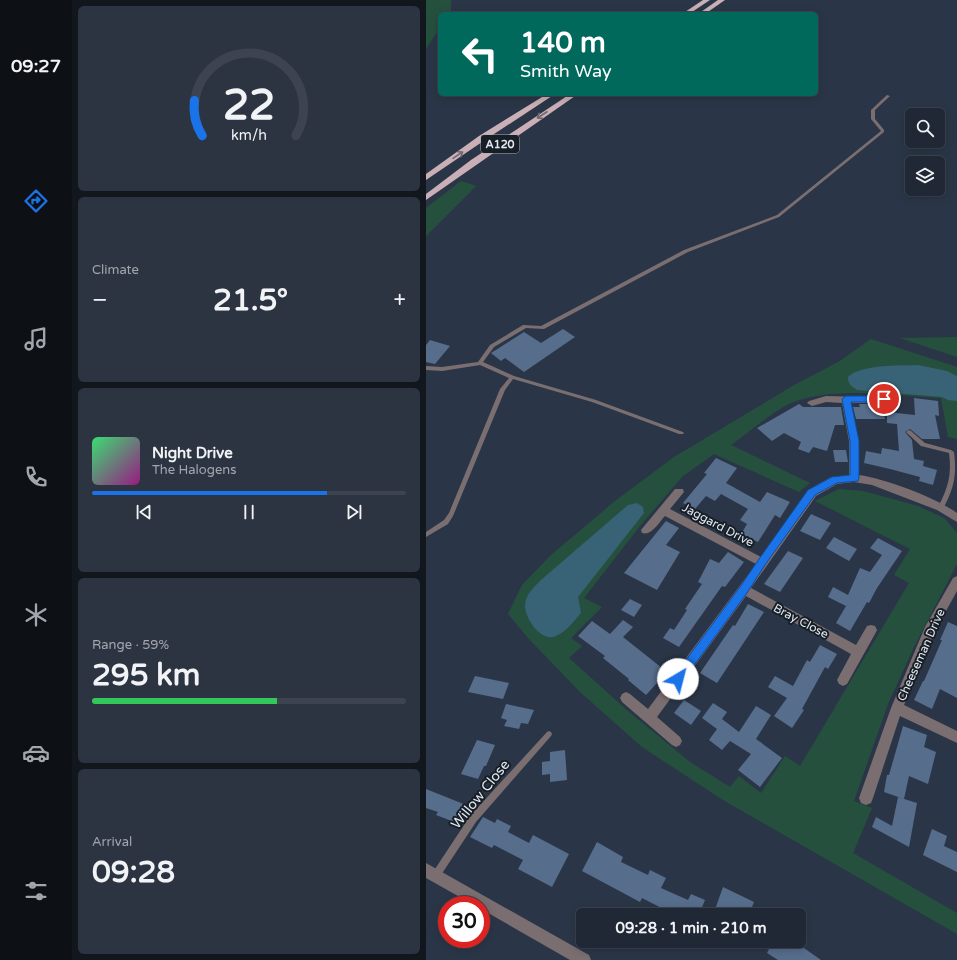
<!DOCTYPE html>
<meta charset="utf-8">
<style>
:root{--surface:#202835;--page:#2d3441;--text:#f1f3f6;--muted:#a2a6ad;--line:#3d4450;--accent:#1a73e8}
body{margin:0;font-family:"Varela Round",sans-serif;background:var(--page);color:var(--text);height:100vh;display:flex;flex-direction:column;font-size:15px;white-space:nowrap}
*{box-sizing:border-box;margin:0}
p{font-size:13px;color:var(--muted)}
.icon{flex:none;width:22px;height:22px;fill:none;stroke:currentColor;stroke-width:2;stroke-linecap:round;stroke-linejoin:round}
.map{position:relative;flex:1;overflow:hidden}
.sheet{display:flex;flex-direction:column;gap:6px;padding:6px;background:#12161d;width:354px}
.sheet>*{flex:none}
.hud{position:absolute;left:12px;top:12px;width:380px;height:84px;border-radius:6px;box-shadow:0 2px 10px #0003,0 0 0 1px var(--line);background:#00695c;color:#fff;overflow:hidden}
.tools{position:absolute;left:479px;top:108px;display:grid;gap:8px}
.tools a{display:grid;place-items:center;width:40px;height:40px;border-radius:6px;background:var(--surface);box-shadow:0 2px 10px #0003,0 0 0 1px var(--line);font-size:20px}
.speed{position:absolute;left:12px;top:896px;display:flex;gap:8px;font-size:20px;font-weight:700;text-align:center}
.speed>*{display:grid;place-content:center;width:52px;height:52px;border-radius:50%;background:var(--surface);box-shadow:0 2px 10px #0003,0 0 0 1px var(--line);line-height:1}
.speed .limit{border:6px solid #d22;background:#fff;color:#111}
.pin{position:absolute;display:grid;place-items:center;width:34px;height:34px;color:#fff;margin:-17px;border:2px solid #fff;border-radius:50%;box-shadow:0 1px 4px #0007}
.me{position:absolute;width:44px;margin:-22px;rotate:37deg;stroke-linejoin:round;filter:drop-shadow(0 0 3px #0008)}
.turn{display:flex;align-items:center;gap:14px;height:84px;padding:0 16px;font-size:18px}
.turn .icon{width:52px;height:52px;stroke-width:2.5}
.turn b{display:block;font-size:28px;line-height:34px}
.big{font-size:30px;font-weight:700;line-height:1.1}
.sheet .widget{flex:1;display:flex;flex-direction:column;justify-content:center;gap:6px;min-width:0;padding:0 14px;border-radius:6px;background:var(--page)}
.sheet .dial{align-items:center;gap:0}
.dial svg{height:104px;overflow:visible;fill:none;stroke:var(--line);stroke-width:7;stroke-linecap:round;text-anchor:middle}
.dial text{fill:var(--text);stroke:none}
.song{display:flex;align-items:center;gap:12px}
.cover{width:48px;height:48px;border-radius:6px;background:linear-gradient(135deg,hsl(140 70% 55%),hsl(310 70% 35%))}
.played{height:4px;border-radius:2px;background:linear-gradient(90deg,var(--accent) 75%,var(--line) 75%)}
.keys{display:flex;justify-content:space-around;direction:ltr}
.heat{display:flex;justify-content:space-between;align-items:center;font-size:22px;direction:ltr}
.charge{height:6px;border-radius:3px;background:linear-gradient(90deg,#34c759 59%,var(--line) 0)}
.trip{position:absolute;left:150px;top:908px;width:230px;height:40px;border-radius:6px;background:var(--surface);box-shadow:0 2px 10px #0003,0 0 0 1px var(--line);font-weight:700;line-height:40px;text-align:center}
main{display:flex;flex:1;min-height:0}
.tabs{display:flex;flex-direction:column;width:72px;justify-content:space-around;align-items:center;background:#0d1015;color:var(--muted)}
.tabs .icon{width:28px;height:28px}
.tabs .on{color:var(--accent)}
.tabs b{font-size:18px;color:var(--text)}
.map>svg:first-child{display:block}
</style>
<main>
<nav class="tabs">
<b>09:27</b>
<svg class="icon on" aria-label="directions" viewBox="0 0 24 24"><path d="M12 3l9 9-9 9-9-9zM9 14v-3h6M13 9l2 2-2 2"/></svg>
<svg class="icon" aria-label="music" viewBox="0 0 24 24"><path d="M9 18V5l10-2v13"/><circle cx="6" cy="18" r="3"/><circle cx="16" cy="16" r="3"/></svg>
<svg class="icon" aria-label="phone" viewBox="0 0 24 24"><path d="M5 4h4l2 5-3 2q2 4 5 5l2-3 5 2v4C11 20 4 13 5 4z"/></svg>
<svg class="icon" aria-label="climate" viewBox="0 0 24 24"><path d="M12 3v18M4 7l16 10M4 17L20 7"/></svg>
<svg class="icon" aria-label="car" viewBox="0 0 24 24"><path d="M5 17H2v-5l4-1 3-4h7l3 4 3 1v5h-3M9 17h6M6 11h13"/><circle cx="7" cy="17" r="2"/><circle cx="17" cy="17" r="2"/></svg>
<svg class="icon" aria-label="filters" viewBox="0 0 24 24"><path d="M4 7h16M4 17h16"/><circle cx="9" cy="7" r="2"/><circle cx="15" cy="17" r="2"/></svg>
</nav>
<section class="sheet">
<div class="widget dial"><svg viewBox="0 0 100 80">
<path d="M14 69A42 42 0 1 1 86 69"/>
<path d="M14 69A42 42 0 0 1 8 42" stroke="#1a73e8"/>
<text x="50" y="56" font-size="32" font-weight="700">22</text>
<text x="50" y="72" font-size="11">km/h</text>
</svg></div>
<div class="widget"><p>Climate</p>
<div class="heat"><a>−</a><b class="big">21.5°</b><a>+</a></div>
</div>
<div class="widget">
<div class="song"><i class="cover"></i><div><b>Night Drive</b><p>The Halogens</p></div></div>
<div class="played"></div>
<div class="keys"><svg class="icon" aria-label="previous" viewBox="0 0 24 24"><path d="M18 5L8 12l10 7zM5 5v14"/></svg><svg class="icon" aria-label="pause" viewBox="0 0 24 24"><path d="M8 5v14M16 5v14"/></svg><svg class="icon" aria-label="next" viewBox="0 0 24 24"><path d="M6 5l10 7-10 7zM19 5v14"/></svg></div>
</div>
<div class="widget"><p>Range · 59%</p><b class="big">295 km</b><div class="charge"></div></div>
<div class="widget"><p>Arrival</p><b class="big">09:28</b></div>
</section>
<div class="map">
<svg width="531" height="960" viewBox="0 0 531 960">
<rect width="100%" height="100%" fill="#2a3647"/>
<g fill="#26503e">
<polygon points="0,0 25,0 25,11 23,14 14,14 14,28 0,49"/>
<polygon points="35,181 50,186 0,236 0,208"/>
<polygon points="531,337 531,357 474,338"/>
<path d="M445,339L531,367V439L522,437L515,398C468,396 399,384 357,407C339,418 322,433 305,445L384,483L373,492L288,454L257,476L214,526L158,598L176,607L145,638L156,646L143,658L202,711L264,762L304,787L313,776L335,793L359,756L374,766L483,583L468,575L484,549L389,501L413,489L437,491L492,506L518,518L531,533V564L488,647L462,704L428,801L446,808L427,853L531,913V934L297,800L216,747L154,692L102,638L82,614L96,585L125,555L189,501L248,457L370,384L414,361Z"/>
</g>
<g fill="#386275">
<path d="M492,365L521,371L531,376V401L522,400L516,397L431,390C425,386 422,384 422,377C435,364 474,366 492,365Z"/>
<path d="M211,503L217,507L218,513L152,597L155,613C148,621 141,631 130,636C115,643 99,618 99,606C99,595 108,587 115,580L202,505Z"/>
</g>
<g fill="#566d8c">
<polygon points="137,329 149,337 98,372 79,358 75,361 65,353 98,332 115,343"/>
<polygon points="4,340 24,346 9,364 0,362 0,345"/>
<polygon points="488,398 512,401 513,416 509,415 514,439 496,439 484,429 479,432 486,440 488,459 498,461 497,466 511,470 507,485 493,481 494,477 464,469 438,463 440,451 455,454 456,448 473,451 471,424 461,423 461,412 489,415"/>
<polygon points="373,404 377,407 415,407 418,425 409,425 401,451 387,447 383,453 372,449 375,442 358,433 346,441 331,428"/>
<polygon points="433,404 456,404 459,419 430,419 427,407 434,407"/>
<polygon points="407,450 420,450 422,462 409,462"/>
<polygon points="290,458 311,468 300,483 334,502 341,492 364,502 354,518 349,515 332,542 315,534 321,524 314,520 322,509 295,494 289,501 280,496 269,509 257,503 281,474 278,473"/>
<polygon points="385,514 405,523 394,540 374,531"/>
<polygon points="240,521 253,528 240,545 254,552 231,590 198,573"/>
<polygon points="408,537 431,549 423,561 400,548"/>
<polygon points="452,538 476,551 451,588 443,603 441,602 424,631 410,623 420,606 402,597 407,587 422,595 434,568 444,572 456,555 444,548"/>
<polygon points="362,551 377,558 354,592 338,584"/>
<polygon points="302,552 318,562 299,587 296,586 253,647 237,638 244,628 248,630 261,610 259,609 276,584 272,582 284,559 293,563"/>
<polygon points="204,599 216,605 208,617 195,610"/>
<polygon points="322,604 338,612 291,683 274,673 307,625 309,626"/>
<polygon points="197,620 207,627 197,637 241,672 220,695 202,680 203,679 177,658 179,656 152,636 166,621 184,634"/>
<polygon points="522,622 531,626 531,698 514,689 506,709 488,700 497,681 498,681 516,640 514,640"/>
<polygon points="394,645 411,654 402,669 399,667 376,709 378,710 366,728 348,716 361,698 342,687 349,676 367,686 381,660 384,662"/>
<polygon points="49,676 83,683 77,699 42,692"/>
<polygon points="258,700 275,711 265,725 248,713"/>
<polygon points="287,703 301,712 296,719 313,732 330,706 345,715 330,739 356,758 334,787 312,770 325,754 304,741 296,750 283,740 291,729 276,718"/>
<polygon points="80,704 108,710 102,724 95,723 93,729 78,726 81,720 75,718"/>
<polygon points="477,726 501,735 498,747 510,752 502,784 483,776 478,799 458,792 461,775 463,775"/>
<polygon points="51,740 69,745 60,766 58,766 52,779 35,774"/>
<polygon points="139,750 141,780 124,782 124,774 116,775 116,762 124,761 124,752"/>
<polygon points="0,789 40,805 31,823 10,815 12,812 0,808"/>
<polygon points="472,797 491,803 483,847 446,827 450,817 466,826"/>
<polygon points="57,817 69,823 71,819 85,826 82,832 103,843 107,835 143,854 126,887 92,869 97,860 68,845 66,848 44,837"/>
<polygon points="506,829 521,836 518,846 531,852 531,872 497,855"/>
<polygon points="171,842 197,857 195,862 222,875 224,870 240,878 235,888 262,900 265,894 279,900 273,915 249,915 216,898 214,902 156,871"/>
<polygon points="297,887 328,902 323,915 287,915"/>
<polygon points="347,941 368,941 395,960 352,960 341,953"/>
</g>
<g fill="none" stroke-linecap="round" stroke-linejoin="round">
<g fill="#7a6e70" fill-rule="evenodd">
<polygon points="461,95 464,96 449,110 449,119 458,130 458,132 353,217 262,252 118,329 100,328 68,347 57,362 88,376 170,400 257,432 258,433 257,434 253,434 166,402 87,379 79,390 27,516 22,524 0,537 0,532 18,520 23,513 74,389 83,378 54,365 16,371 0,370 0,366 16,367 52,362 64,345 97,325 115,326 258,250 351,215 455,131 445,119 445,110"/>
<path d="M483,430L485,431L499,443L525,450L528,452C531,476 528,488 517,509H513L512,507C522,488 526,475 523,453L495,446L481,433L480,432Z"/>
<polygon points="123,731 125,732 126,734 125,736 50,822 13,878 10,879 7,878 6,875 7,872 44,816 121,732"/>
</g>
<g fill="#7a6e70" fill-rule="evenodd">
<path d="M400,396L473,398L475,400L473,402L470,403H425L433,441V475C460,479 509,497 531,513V522L511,510L446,485L428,482L411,484L390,496L325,588L430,645L441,626L445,625L449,626L451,630L449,634L421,684L417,686L413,684L411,680L425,654L320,596L231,717L254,737L256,741L254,745L250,747L246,745L196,702L194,698L196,694L200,692L204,694L222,709L330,564L239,516C233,522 226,536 216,533L215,530L249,489H257L258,492L244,509L335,557L382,490L405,477L423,475V441L416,403L400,402L386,406L381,403L383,401Z"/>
<polygon points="531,576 531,591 510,629 478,705 531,731 531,743 474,716 447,798 445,803 440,805 435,803 433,798 465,708 499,627 527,578"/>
<polygon points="0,863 163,955 165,960 144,960 55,909 55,905 48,905 0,878"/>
</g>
<g fill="#cab0b6" fill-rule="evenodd">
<polygon points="277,0 284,0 263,14 256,14"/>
<polygon points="292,0 299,0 279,14 272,14"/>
<polygon points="121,94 129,94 59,140 0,180 0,174 53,136"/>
<polygon points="144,94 152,94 0,200 0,194 45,160"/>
</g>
</g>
<defs><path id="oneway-shaft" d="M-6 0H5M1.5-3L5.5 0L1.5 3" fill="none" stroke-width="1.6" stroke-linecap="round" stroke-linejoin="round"/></defs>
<g stroke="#71676e">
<use href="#oneway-shaft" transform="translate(116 115) rotate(147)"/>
<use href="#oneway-shaft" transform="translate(32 155) rotate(-34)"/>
</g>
<polygon fill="#1a73e8" stroke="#114b97" points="420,396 458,396 462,399 458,402 425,402 433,441 433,478 432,481 411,483 389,495 339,565 321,593 255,683 252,684 248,683 246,679 248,676 314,587 333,559 382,490 406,477 424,475 424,441 416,399"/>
<g text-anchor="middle" stroke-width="4" stroke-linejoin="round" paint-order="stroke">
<rect fill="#181e25" stroke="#a4abb4" stroke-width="1" x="55" y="135" width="38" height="18" rx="3"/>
<g font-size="11" font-weight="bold" fill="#e0e8f2">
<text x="74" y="148">A120</text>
</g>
<g font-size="12" fill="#e0e8f2" stroke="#181e25">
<text transform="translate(292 525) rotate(28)" y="4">Jaggard Drive</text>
<text transform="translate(375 621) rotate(28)" y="4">Bray Close</text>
<text transform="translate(495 655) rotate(-66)" y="4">Cheeseman Drive</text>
</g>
<g font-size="14" fill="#e0e8f2" stroke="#181e25">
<text transform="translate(54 794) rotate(-51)" y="5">Willow Close</text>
</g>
</g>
</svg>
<div class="tools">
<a><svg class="icon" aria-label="search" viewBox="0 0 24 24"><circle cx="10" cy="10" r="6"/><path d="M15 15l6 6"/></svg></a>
<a><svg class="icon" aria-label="layers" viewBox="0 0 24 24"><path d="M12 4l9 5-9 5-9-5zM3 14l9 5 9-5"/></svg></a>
</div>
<div class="speed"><div class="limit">30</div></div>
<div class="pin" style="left:458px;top:399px;background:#d93025"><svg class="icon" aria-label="arrive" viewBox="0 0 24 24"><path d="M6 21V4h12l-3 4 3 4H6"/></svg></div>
<svg class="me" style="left:252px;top:679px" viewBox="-20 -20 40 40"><circle r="19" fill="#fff"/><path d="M0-13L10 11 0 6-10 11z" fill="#1a73e8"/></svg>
<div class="trip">09:28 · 1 min · 210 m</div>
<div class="hud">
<div class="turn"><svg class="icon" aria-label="left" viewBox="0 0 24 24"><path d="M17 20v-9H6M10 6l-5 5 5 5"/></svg><div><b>140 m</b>Smith Way</div></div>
</div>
</div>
</main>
